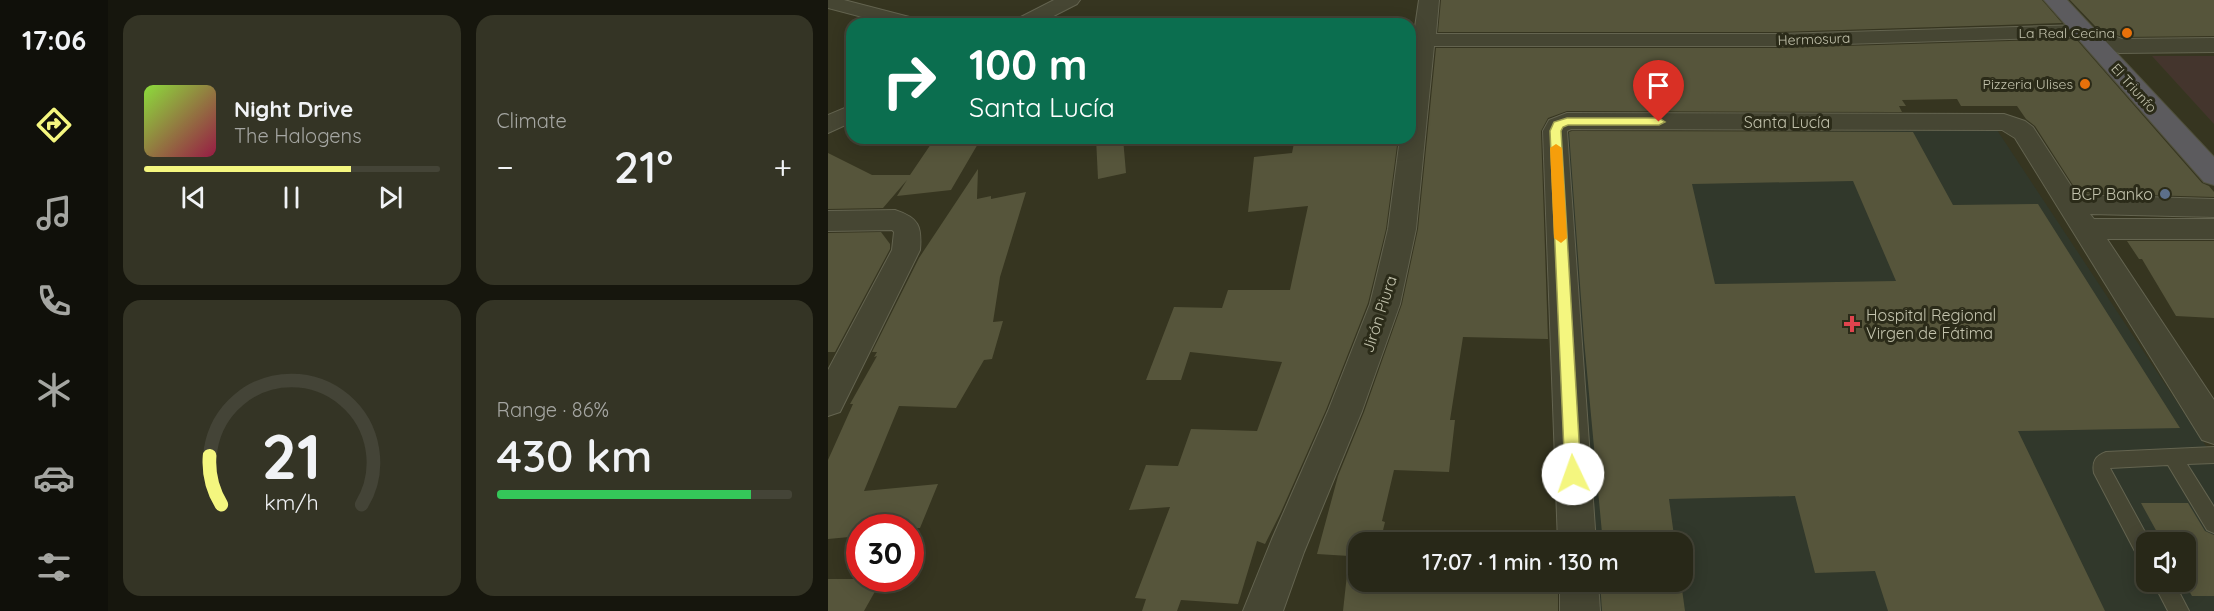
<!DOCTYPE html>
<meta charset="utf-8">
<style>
:root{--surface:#282818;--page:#343425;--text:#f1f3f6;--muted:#a5a6a2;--line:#444437;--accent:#f4f67f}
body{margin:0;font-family:Quicksand,sans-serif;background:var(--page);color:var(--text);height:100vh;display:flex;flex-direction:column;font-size:22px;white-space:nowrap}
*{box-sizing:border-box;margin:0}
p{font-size:20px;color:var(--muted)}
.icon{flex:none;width:33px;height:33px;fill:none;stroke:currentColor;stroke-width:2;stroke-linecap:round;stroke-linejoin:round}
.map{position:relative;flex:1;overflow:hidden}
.side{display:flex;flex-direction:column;gap:15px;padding:15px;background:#16160d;width:720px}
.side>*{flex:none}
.top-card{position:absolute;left:18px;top:18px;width:570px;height:126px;border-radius:18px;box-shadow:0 3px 15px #0003,0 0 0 2px var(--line);background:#0b6e4f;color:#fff;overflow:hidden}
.buttons{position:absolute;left:1308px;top:532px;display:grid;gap:12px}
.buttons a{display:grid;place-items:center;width:60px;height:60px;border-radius:12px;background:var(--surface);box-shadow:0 3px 15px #0003,0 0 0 2px var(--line);font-size:30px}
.speed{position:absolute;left:18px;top:514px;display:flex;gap:12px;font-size:30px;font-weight:700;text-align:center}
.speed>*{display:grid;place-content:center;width:78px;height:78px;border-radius:50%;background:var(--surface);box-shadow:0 3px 15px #0003,0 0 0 2px var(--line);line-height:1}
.speed .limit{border:9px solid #d22;background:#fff;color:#111}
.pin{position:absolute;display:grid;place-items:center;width:51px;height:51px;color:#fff;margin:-62px -26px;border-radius:50% 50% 50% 0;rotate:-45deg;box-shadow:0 0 6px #0007}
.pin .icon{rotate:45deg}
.me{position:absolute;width:66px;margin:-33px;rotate:357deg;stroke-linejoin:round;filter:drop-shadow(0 0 4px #0008)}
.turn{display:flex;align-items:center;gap:21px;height:126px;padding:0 24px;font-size:27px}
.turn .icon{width:78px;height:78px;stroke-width:2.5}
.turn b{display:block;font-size:42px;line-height:51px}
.big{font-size:45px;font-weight:600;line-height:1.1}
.side .card{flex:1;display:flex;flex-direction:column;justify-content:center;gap:9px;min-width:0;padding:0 21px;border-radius:18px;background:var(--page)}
.side .dial{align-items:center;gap:0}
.dial svg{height:156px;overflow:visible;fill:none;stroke:var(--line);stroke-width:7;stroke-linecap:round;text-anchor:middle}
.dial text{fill:var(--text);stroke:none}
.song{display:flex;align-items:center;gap:18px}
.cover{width:72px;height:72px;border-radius:9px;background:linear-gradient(135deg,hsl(90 70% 55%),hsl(340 70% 35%))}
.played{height:6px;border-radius:3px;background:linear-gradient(90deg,var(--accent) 70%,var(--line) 70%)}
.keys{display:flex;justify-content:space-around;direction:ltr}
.heat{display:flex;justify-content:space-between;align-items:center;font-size:33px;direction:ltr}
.charge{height:9px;border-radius:4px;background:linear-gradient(90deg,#34c759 86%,var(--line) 0)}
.side .tiles{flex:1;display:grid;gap:15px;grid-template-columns:repeat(2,1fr)}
.trip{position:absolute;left:520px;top:532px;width:345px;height:60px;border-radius:18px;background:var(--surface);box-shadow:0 3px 15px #0003,0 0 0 2px var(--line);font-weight:600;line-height:60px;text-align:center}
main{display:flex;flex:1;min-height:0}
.dock{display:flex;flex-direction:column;width:108px;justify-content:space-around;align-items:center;background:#10100a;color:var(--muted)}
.dock .icon{width:42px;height:42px}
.dock .on{color:var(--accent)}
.dock b{font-size:27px;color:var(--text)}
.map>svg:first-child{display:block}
</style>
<main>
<nav class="dock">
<b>17:06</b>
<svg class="icon on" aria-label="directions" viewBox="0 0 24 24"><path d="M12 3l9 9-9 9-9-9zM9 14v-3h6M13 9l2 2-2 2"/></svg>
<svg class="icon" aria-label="music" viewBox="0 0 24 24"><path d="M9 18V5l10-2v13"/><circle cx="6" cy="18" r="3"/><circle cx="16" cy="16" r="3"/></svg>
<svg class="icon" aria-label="phone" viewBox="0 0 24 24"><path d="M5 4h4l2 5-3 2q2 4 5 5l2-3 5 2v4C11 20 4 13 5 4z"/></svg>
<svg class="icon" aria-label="climate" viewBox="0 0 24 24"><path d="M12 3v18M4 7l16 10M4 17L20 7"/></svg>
<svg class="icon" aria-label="car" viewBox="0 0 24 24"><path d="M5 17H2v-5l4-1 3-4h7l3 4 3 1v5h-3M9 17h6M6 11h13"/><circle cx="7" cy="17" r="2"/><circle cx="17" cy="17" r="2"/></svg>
<svg class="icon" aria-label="filters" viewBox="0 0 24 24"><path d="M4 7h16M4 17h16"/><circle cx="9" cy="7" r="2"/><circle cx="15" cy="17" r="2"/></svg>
</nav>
<section class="side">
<div class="tiles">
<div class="card">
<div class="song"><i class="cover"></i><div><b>Night Drive</b><p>The Halogens</p></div></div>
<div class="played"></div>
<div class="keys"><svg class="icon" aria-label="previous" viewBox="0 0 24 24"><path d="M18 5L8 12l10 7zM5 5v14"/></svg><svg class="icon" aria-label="pause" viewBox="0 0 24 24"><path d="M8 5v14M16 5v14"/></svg><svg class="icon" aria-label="next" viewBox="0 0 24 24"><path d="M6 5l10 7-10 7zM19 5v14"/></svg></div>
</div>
<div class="card"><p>Climate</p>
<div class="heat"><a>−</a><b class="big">21°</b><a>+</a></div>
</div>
<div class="card dial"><svg viewBox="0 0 100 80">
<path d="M14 69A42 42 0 1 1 86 69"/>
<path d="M14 69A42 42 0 0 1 8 44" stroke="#f4f67f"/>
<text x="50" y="56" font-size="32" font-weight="700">21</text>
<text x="50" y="72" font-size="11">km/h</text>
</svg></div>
<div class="card"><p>Range · 86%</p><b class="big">430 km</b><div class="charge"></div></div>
</div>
</section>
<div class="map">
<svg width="1386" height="611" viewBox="0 0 1386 611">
<rect width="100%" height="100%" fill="#363520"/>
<path fill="#31382b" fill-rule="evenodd" d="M1169,130L1386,458V611H771L769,582H855V543H766L735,134ZM1318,543H1358V582H1318Z"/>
<polygon fill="#44352d" points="1324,56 1386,56 1386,124"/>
<g fill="#56553b" fill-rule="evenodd">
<polygon points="613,0 1214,0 1234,23 950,32 610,32"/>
<polygon points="1242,0 1386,0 1386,36 1294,37 1268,27"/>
<polygon points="1248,39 1374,183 1381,186 1386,192 1386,197 1250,193 1207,126 1198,119 1189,106 1133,106 1129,99 1074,100 1078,106 1071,106 1074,112 739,111 720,118 713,131 720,339 635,337 622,420 627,420 621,472 566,470 554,521 557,522 552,543 531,543 531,582 730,582 730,611 515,611 521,556 489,554 510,476 536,412 574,304 590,229 608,48 950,48"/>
<path d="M744,131L1085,132L1125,205L1210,204L1352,428L1190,431L1277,611H1060L1047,571L987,573L967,496L841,499L847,543H770V533H774L756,340L741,132ZM1025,181L1068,281L887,284L864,184Z"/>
<polygon points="268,138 295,138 298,173 270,179"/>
<polygon points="467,138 570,138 558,229 540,303 498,410 453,512 437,544 429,541 410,604 353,600 349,611 314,611 318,599 307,598 342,507 301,510 318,465 350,466 363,429 429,431 454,362 362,352 353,380 318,380 346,307 394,308 400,290 462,290 480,206 420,212 426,157 464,153"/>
<polygon points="151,142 123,190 69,196 79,180 55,208 0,209 0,153 44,175 82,175 103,144"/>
<polygon points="150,169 149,199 163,196 163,199 198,192 172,277 165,322 175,321 164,359 156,360 128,408 71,406 36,491 110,484 92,528 32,528 32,536 0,539 0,460 25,404 22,404 49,356 46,357 49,352 44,352 91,258"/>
<polygon points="53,232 62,244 62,249 7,352 0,352 0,233"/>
<polygon points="1299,241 1386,241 1386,318 1348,316 1314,259 1311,259"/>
<polygon points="1313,503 1360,503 1377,531 1386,535 1386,596 1364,596 1356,582 1358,543 1335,543"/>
<polygon points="647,533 727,533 728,543 647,543"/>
<polygon points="0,579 54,579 36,611 0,611"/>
<polygon points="772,582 853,582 857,611 774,611"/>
</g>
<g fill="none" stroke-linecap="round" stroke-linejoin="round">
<g stroke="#646450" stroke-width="2">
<g id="service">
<path d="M1386,447V463L1359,464L1386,507V533L1379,530L1340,465L1282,468L1323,543H1318V561L1311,559L1266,473C1264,462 1267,456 1278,452Z"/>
<polygon points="1325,582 1346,582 1361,611 1340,611"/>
</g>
</g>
<g stroke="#646450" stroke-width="2">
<g id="minor">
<polygon points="0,0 16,0 93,20 97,24 61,24 0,8"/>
<polygon points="226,0 252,0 249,4 210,24 183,24 187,20"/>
<polygon points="591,0 611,0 608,34 950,34 1254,25 1294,39 1386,38 1386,52 1291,53 1251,37 950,46 606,46 588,229 572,304 534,411 476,552 455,611 415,611 444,539 500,411 542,304 560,229 572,138 582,138 582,66 585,46 582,46 582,34 586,34"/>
<polygon points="24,105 24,122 0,133 0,115"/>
<polygon points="739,113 1176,114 1197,121 1205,127 1249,195 1386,199 1386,217 1262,214 1266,219 1386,219 1386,239 1279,239 1386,400 1386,444 1374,440 1187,138 1174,130 743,129 739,131 768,543 730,543 715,131 721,120"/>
<path d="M67,210C91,218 94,226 92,250L12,412L0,416V370L64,250L66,232L64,230L0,231V211Z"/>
<polygon points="732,582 770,582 772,611 732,611"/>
</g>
</g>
<g stroke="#51513d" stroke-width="2">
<polygon id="trunk" points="1216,0 1239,0 1386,157 1386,185 1376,182"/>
</g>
<use href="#service" fill="#464633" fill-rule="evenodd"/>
<use href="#minor" fill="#464633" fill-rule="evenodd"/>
<use href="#trunk" fill="#5c5b5e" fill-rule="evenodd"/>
</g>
<polygon fill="#f4f67f" stroke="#9fa053" stroke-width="1.5" points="739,118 831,118 837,122 831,125 740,125 735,127 733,131 753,474 751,479 745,482 740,479 737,474 722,131 726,122"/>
<polygon fill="#f59e0b" points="728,144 734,148 739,238 733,243 726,238 722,148"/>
<g fill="#e8710a" stroke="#2b2b19" stroke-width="2">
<circle cx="1299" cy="33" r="6"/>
<circle cx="1257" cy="84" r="6"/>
</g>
<circle fill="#5c6f8a" stroke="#2b2b19" stroke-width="2" cx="1337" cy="194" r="6"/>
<path fill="#e0444e" stroke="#2b2b19" stroke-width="2" d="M1021 315h6v6h6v6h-6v6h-6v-6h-6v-6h6z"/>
<g text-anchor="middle" stroke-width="6" stroke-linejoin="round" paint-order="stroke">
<g font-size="14" fill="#c3c3ad" stroke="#2b2b19" text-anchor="end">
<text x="1287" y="38">La Real Cecina</text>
<text x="1245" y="89">Pizzeria Ulises</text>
</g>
<g font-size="14" fill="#c3c3ad" stroke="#2b2b19">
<text transform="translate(986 39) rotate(-2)" y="5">Hermosura</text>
<text transform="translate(1306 88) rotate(48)" y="5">El Triunfo</text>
</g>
<g font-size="16" fill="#c3c3ad" stroke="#2b2b19">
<text x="959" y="128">Santa Lucía</text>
<text transform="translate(551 314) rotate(-72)" y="6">Jirón Piura</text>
</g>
<g font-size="16" fill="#c3c3ad" stroke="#2b2b19" text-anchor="end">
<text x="1325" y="200">BCP Banko</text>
<text x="1038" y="321" text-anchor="start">Hospital Regional<tspan x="1038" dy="18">Virgen de Fátima</tspan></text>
</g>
</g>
</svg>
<div class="buttons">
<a><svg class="icon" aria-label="sound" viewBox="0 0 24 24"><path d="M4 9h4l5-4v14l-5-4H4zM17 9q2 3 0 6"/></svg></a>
</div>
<div class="speed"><div class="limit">30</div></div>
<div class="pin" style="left:831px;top:122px;background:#d93025"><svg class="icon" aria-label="arrive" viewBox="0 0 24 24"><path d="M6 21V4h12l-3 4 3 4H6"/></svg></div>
<svg class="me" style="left:745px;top:474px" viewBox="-20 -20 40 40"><circle r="19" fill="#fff"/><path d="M0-13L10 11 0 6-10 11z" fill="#f4f67f"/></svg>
<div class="trip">17:07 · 1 min · 130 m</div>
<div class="top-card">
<div class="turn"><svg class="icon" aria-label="right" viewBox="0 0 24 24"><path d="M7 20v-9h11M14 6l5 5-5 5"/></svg><div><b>100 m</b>Santa Lucía</div></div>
</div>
</div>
</main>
